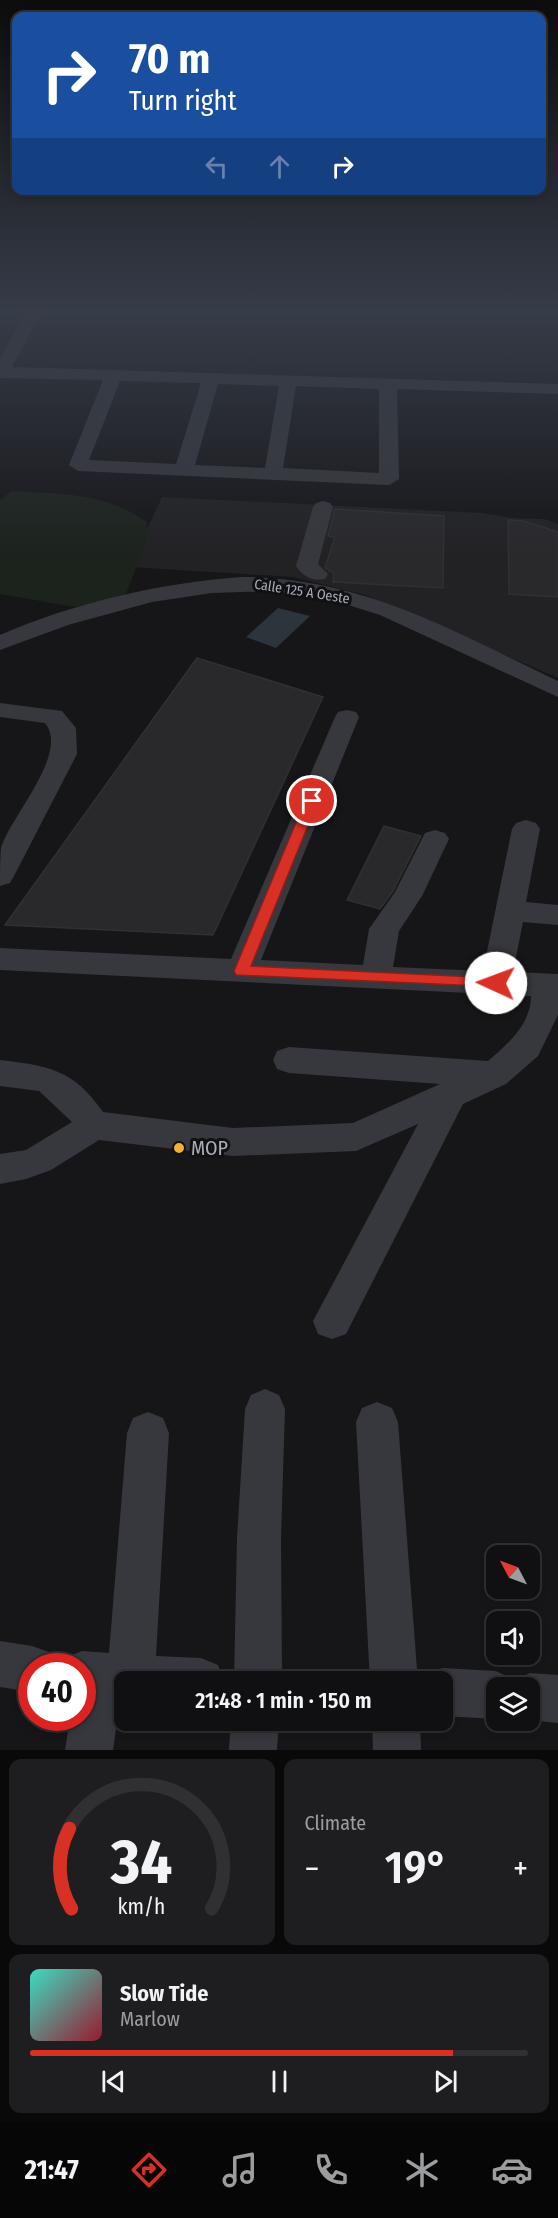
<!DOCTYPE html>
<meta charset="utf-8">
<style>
:root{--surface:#101012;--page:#1e1e20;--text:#f1f3f6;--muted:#9c9d9f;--line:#303032;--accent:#d93025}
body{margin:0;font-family:"Fira Sans Condensed",sans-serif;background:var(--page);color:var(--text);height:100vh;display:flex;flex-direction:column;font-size:22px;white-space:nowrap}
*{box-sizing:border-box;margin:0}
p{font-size:20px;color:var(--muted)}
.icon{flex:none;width:33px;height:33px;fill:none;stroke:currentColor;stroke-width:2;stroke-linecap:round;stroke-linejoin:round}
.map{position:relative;height:1750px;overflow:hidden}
.panel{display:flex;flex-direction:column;gap:9px;padding:9px;background:#09090a;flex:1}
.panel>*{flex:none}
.guide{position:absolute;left:12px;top:12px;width:534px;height:183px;border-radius:12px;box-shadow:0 3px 9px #0003,0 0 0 2px var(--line);background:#1a4fa0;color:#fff;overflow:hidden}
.needle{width:39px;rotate:311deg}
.fabs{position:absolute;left:486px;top:1545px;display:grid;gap:12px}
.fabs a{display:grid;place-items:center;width:54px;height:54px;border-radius:12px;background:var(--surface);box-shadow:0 3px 9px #0003,0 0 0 2px var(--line);font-size:30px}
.speed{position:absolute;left:18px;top:1653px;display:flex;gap:12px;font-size:30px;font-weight:700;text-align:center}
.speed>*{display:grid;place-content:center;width:78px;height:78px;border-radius:50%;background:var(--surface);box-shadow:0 3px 9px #0003,0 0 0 2px var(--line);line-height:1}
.speed .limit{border:9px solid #d22;background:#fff;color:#111}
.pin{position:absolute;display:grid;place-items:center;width:51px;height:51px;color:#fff;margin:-26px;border:3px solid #fff;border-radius:50%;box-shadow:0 2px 6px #0007}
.me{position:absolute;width:66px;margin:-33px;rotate:272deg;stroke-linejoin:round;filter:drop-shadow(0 0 4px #0008)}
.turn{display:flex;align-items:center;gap:21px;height:126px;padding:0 18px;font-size:27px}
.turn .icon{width:78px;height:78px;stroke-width:2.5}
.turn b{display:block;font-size:42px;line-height:51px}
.lanes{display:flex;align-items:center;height:57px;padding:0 18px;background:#0003;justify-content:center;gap:30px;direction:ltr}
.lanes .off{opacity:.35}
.big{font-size:45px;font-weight:600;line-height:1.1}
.panel .tile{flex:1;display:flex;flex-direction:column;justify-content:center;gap:9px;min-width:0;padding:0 21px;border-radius:12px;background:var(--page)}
.panel .dial{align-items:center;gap:0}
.dial svg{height:156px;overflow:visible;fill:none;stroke:var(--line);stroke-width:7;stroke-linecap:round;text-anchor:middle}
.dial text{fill:var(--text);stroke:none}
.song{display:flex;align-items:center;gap:18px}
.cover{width:72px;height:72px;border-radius:9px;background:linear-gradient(135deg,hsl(170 70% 55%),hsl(350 70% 35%))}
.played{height:6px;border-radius:3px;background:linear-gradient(90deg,var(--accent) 85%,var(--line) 85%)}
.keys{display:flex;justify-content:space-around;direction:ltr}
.heat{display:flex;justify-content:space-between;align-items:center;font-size:33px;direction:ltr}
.panel .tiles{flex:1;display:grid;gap:9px;grid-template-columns:1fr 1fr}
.tile:last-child{grid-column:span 2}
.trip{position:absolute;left:114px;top:1671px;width:339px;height:60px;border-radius:12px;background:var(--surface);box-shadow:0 3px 9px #0003,0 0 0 2px var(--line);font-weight:600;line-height:60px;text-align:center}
.tab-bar{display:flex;height:96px;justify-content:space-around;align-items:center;background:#060607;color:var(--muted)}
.tab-bar .icon{width:42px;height:42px}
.tab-bar .selected{color:var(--accent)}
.tab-bar b{font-size:27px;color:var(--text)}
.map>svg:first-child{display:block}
</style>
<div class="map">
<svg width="558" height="1750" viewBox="0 0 558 1750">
<rect width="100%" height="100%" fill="#161618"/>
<polygon fill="#222225" points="162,497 482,513 512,518 544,519 558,524 558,678 365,595 293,577 129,567"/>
<path fill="#1c231d" d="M12,491C62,494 104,492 147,522L146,542L126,594L75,607L0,594V500Z"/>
<polygon fill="#2c353c" points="278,608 310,616 276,648 246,637"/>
<g fill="#29292c" stroke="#303034" stroke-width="1.5">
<polygon points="335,509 444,516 443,588 333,582 334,573 325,568 335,537 328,536"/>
<polygon points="508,520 524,521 558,532 558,597 509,594"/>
<polygon points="197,658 323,697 213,935 5,925"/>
<polygon points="384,826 421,836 393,891 380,909 347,900"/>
</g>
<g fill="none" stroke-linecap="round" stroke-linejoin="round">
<g fill="#37383d" fill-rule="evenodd">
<path d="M26,312H42L12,367L558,384V394L397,389L399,479L389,485L78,471L69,465L103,380L0,378V358ZM120,381L201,383L176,464L89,460ZM218,384L279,386L265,468L195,465ZM296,386L379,389V473L283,468Z"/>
<path d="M323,501L330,503L333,507L318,564L328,574L325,579C312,582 303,576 296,566L313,507L316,503Z"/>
<path d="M242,577C364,578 451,630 558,681V697L380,615L329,599L271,591L212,593L152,602L68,625L0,650V635C76,602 160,583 242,577Z"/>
<path d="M0,703L62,711L76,728L77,754L14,876L10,883L0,886C0,875 0,859 1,848C10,817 70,753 45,723L0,717Z"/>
<path d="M347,710L356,712L359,717L261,960L363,965L369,929L395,892L425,833L435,830L445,833L449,839L422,896L399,931L393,967L483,971L512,829L516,823L526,820L536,823L540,829L526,902L558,905V925L523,922L513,972L558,974V1015L538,1056L506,1084L463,1104L346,1334L332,1339L318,1334L313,1321L418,1124L356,1151L233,1156L99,1140L51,1170L26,1179L0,1184V1154L26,1150L72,1122L39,1091L0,1086V1060C49,1066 73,1069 103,1112L233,1128L353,1123L440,1084L289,1073L277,1069L273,1060L277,1051L289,1047L488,1061C508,1044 531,1024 531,996L0,970V948L231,959L335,717L338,712Z"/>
<polygon points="265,1389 279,1395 285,1409 281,1538 282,1682 234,1682 237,1538 245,1409 251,1395"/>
<polygon points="377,1402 392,1408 398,1422 418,1682 370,1682 356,1422 362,1408"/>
<polygon points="148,1412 163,1418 169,1433 156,1656 201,1658 218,1665 224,1682 124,1682 124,1701 120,1701 113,1750 65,1750 70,1718 82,1718 82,1666 62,1666 65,1658 82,1651 109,1653 127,1433 133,1418"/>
<polygon points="0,1641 32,1646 49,1652 54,1666 32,1666 32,1692 0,1687"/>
<polygon points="442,1668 496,1671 514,1680 530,1673 558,1675 558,1723 529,1720 530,1688 496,1688 496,1719 442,1716 442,1682 423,1682 425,1675"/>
<polygon points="231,1720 279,1720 277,1750 229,1750"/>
<polygon points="372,1720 420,1720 421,1750 373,1750"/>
</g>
</g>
<linearGradient id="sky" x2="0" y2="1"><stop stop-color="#0c0c0d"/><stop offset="0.56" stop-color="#363c48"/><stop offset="1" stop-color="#363c48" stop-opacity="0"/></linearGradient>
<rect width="558" height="556" fill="url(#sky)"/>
<polygon fill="#d93025" stroke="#8d1f18" stroke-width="1.5" points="312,797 318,801 251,966 496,978 501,979 503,983 501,987 236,975 234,971 305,801"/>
<circle fill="#f2b134" stroke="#111113" stroke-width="2" cx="179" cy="1148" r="6"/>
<g text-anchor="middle" stroke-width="6" stroke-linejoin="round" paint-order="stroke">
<g font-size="14" fill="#a8adb8" stroke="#111113">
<text transform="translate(302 591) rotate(9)" y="5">Calle 125 A Oeste</text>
</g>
<g font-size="20" fill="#a8adb8" stroke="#111113" text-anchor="start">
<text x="191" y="1155">MOP</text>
</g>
</g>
</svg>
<div class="fabs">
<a><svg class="needle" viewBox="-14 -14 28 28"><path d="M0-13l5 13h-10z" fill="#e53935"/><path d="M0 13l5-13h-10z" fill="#9c9d9f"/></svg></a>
<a><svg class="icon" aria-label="sound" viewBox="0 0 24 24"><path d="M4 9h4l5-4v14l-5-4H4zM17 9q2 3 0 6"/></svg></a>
<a><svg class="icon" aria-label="layers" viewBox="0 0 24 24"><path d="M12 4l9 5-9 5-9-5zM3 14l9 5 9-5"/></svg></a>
</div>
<div class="speed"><div class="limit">40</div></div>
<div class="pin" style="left:312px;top:801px;background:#d93025"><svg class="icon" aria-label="arrive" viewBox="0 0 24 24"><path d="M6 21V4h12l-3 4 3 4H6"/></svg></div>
<svg class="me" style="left:496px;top:983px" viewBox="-20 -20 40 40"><circle r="19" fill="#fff"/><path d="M0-13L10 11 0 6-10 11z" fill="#d93025"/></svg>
<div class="trip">21:48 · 1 min · 150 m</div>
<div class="guide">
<div class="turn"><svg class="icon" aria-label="right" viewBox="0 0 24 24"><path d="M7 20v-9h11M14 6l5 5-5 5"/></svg><div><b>70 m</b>Turn right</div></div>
<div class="lanes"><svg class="icon off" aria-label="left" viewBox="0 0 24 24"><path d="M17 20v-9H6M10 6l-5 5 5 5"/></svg><svg class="icon off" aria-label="ahead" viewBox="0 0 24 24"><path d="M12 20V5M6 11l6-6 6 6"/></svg><svg class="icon" aria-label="right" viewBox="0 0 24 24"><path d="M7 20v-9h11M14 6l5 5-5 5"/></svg></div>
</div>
</div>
<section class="panel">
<div class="tiles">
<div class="tile dial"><svg viewBox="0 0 100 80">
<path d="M14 69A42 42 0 1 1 86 69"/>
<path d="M14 69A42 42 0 0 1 13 28" stroke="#d93025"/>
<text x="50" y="56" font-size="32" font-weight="700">34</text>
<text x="50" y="72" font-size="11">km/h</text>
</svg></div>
<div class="tile"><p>Climate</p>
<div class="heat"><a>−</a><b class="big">19°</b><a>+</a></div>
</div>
<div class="tile">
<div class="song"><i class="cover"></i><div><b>Slow Tide</b><p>Marlow</p></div></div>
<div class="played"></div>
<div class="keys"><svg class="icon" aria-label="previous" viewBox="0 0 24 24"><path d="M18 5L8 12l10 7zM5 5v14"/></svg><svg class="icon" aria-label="pause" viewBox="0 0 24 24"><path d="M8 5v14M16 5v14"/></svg><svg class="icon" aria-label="next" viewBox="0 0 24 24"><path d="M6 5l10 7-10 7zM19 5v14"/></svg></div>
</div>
</div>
</section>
<nav class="tab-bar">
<b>21:47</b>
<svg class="icon selected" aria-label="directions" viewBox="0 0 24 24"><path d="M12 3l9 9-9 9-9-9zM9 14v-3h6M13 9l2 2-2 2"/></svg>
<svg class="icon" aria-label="music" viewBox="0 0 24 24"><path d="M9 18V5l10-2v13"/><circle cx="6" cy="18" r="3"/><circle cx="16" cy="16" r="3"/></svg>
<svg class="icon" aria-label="phone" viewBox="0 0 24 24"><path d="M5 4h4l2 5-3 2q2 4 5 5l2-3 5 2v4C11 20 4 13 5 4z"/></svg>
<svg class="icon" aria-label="climate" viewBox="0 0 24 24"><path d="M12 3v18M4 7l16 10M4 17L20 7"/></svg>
<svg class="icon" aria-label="car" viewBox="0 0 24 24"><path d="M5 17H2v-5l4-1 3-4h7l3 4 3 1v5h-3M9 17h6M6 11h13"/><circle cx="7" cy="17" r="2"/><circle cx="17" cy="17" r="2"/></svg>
</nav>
